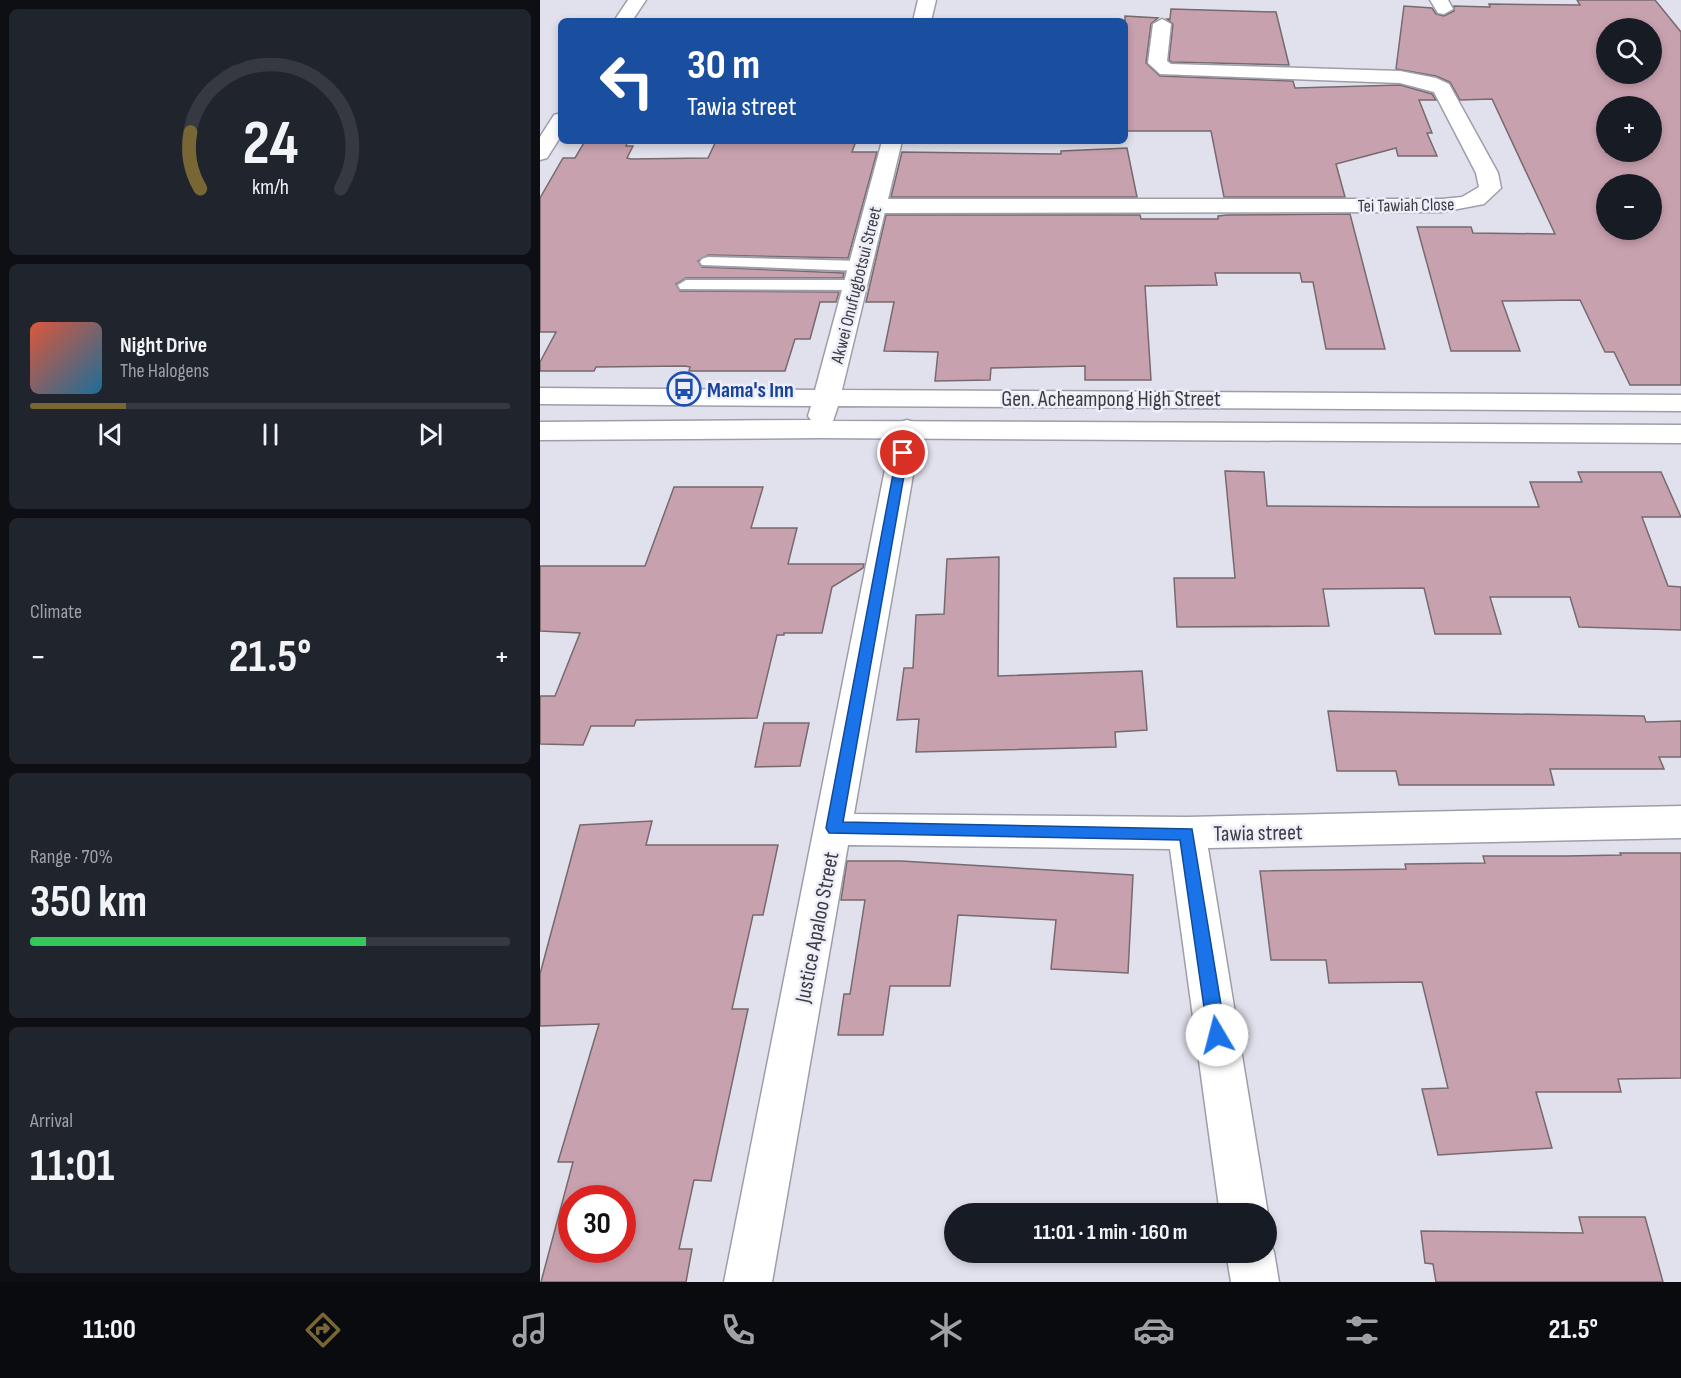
<!DOCTYPE html>
<meta charset="utf-8">
<style>
:root{--surface:#171b24;--page:#20242c;--text:#f1f3f6;--muted:#9ea1a6;--line:#363941;--accent:#786735}
body{margin:0;font-family:"Sofia Sans Condensed",sans-serif;background:var(--page);color:var(--text);height:100vh;display:flex;flex-direction:column;font-size:22px;white-space:nowrap}
*{box-sizing:border-box;margin:0}
p{font-size:20px;color:var(--muted)}
.icon{flex:none;width:33px;height:33px;fill:none;stroke:currentColor;stroke-width:2;stroke-linecap:round;stroke-linejoin:round}
.map{position:relative;flex:1;overflow:hidden}
.side{display:flex;flex-direction:column;gap:9px;padding:9px;background:#0d0f14;width:540px}
.side>*{flex:none}
.banner{position:absolute;left:18px;top:18px;width:570px;height:126px;border-radius:9px;box-shadow:0 3px 9px #0003;background:#1a4fa0;color:#fff;overflow:hidden}
.controls{position:absolute;left:1056px;top:18px;display:grid;gap:12px}
.controls a{display:grid;place-items:center;width:66px;height:66px;border-radius:50%;background:var(--surface);box-shadow:0 3px 9px #0003;font-size:30px}
.speed{position:absolute;left:18px;top:1185px;display:flex;gap:12px;font-size:30px;font-weight:700;text-align:center}
.speed>*{display:grid;place-content:center;width:78px;height:78px;border-radius:50%;background:var(--surface);box-shadow:0 3px 9px #0003;line-height:1}
.speed .limit{border:9px solid #d22;background:#fff;color:#111}
.pin{position:absolute;display:grid;place-items:center;width:51px;height:51px;color:#fff;margin:-26px;border:3px solid #fff;border-radius:50%;box-shadow:0 2px 6px #0007}
.me{position:absolute;width:66px;margin:-33px;rotate:352deg;stroke-linejoin:round;filter:drop-shadow(0 0 4px #0008)}
.turn{display:flex;align-items:center;gap:21px;height:126px;padding:0 30px;font-size:27px}
.turn .icon{width:78px;height:78px;stroke-width:2.5}
.turn b{display:block;font-size:42px;line-height:51px}
.big{font-size:45px;font-weight:700;line-height:1.1}
.side .tile{flex:1;display:flex;flex-direction:column;justify-content:center;gap:9px;min-width:0;padding:0 21px;border-radius:9px;background:var(--page)}
.side .dial{align-items:center;gap:0}
.dial svg{height:156px;overflow:visible;fill:none;stroke:var(--line);stroke-width:7;stroke-linecap:round;text-anchor:middle}
.dial text{fill:var(--text);stroke:none}
.song{display:flex;align-items:center;gap:18px}
.cover{width:72px;height:72px;border-radius:9px;background:linear-gradient(135deg,hsl(10 70% 55%),hsl(200 70% 35%))}
.played{height:6px;border-radius:3px;background:linear-gradient(90deg,var(--accent) 20%,var(--line) 20%)}
.keys{display:flex;justify-content:space-around;direction:ltr}
.heat{display:flex;justify-content:space-between;align-items:center;font-size:33px;direction:ltr}
.charge{height:9px;border-radius:4px;background:linear-gradient(90deg,#34c759 70%,var(--line) 0)}
.trip{position:absolute;left:404px;top:1203px;width:333px;height:60px;border-radius:30px;background:var(--surface);box-shadow:0 3px 9px #0003;font-weight:700;line-height:60px;text-align:center}
.tabs{display:flex;height:96px;justify-content:space-around;align-items:center;background:#090b0e;color:var(--muted)}
.tabs .icon{width:42px;height:42px}
.tabs .on{color:var(--accent)}
.tabs b{font-size:27px;color:var(--text)}
main{display:flex;flex:1;min-height:0}
.map>svg:first-child{display:block}
</style>
<main>
<section class="side">
<div class="tile dial"><svg viewBox="0 0 100 80">
<path d="M14 69A42 42 0 1 1 86 69"/>
<path d="M14 69A42 42 0 0 1 9 40" stroke="#786735"/>
<text x="50" y="56" font-size="32" font-weight="700">24</text>
<text x="50" y="72" font-size="11">km/h</text>
</svg></div>
<div class="tile">
<div class="song"><i class="cover"></i><div><b>Night Drive</b><p>The Halogens</p></div></div>
<div class="played"></div>
<div class="keys"><svg class="icon" aria-label="previous" viewBox="0 0 24 24"><path d="M18 5L8 12l10 7zM5 5v14"/></svg><svg class="icon" aria-label="pause" viewBox="0 0 24 24"><path d="M8 5v14M16 5v14"/></svg><svg class="icon" aria-label="next" viewBox="0 0 24 24"><path d="M6 5l10 7-10 7zM19 5v14"/></svg></div>
</div>
<div class="tile"><p>Climate</p>
<div class="heat"><a>−</a><b class="big">21.5°</b><a>+</a></div>
</div>
<div class="tile"><p>Range · 70%</p><b class="big">350 km</b><div class="charge"></div></div>
<div class="tile"><p>Arrival</p><b class="big">11:01</b></div>
</section>
<div class="map">
<svg width="1141" height="1282" viewBox="0 0 1141 1282">
<rect width="100%" height="100%" fill="#e1e1ed"/>
<g fill="#c8a1ae" stroke="#766a6e" stroke-width="1.5" fill-rule="evenodd">
<path d="M1037,0H1115L1141,32V385H1090L1074,352H1065L1040,300L962,301L980,351H911L877,227H931L933,233L1015,234L952,99L920,100L910,82L896,76L856,69L864,6L892,8L896,14L904,16L914,11V6L950,7L949,4L1040,5ZM1066,28H1112V74H1066ZM1066,106H1112V152H1066ZM1066,184H1112V230H1066Z"/>
<polygon points="631,9 736,12 749,65 632,62 629,60 633,24 627,19 630,19"/>
<polygon points="585,16 618,18 611,24 606,63 620,76 753,81 755,88 860,85 892,94 896,100 879,100 892,133 887,133 897,156 858,156 856,148 796,164 805,197 684,197 671,131 585,131"/>
<polygon points="45,141 88,141 86,146 93,146 87,158 91,159 168,158 176,141 316,141 312,152 337,152 308,258 168,255 158,261 162,267 304,273 303,278 146,278 136,284 140,291 299,292 296,302 280,302 270,339 255,339 245,371 149,371 150,367 145,366 56,367 54,371 0,371 0,362 16,332 0,332 0,198 23,158 35,158"/>
<polygon points="587,148 597,197 351,197 362,152 521,154 521,151"/>
<polygon points="810,214 845,349 786,349 773,282 762,282 760,273 675,273 677,285 605,286 611,380 545,380 545,366 451,368 450,380 395,381 398,352 344,351 354,302 326,302 346,215 600,215 601,219 678,219 678,216 687,215"/>
<polygon points="685,471 724,472 727,506 878,507 999,507 990,482 1042,482 1038,472 1121,472 1141,517 1102,517 1128,586 1141,587 1141,630 1039,627 1030,597 950,597 961,634 895,634 884,588 783,589 789,626 637,627 634,578 695,578"/>
<polygon points="134,487 223,487 211,528 257,528 248,564 324,564 323,568 292,587 282,633 244,633 244,635 237,635 217,718 96,720 94,726 51,726 43,745 0,744 0,696 15,696 40,633 0,631 0,566 105,566"/>
<polygon points="459,557 458,676 602,671 607,730 575,732 576,747 376,752 379,719 357,720 364,668 373,668 376,615 404,614 407,559"/>
<polygon points="788,711 1104,716 1106,722 1141,721 1141,757 1119,757 1124,769 1010,769 1014,785 859,785 856,771 797,771"/>
<polygon points="224,723 269,723 260,766 215,767"/>
<path d="M112,821L106,845H238L223,915H213L192,1009H208L171,1181L154,1180L139,1249H152L146,1282H1L33,1162H18L59,1024L0,1026V974L40,825ZM32,1198H82V1250H32Z"/>
<polygon points="1080,853 1141,853 1141,1078 1078,1079 1081,1092 996,1092 1012,1148 898,1155 882,1089 908,1088 882,982 789,983 786,960 731,960 720,871 866,869 865,864 945,863 943,856 1026,856 1081,855"/>
<polygon points="307,861 361,861 593,875 588,973 511,969 516,920 418,915 410,986 350,986 343,1035 298,1035 304,994 310,994 325,900 301,900"/>
<polygon points="1039,1217 1105,1217 1123,1282 896,1282 893,1264 885,1263 881,1231 1043,1233"/>
</g>
<g fill="none" stroke-linecap="round" stroke-linejoin="round">
<g stroke="#9e9eaa" stroke-width="4">
<g id="lane">
<polygon points="168,257 321,261 329,266 321,271 162,265 160,262 162,259"/>
<polygon points="146,280 316,280 324,285 316,290 140,289 138,285"/>
</g>
</g>
<g stroke="#9e9eaa" stroke-width="3">
<g id="street">
<polygon points="88,0 106,0 92,21 74,21"/>
<polygon points="890,0 908,0 913,9 904,14 898,13"/>
<polygon points="622,19 631,24 627,61 631,64 860,71 896,78 909,84 958,173 961,188 944,204 902,212 336,213 328,211 325,206 328,201 336,199 902,199 922,197 939,187 936,173 894,92 860,83 620,74 608,63 613,24"/>
<polygon points="21,113 21,136 7,158 0,160 0,137 14,115"/>
<polygon points="367,420 377,423 381,429 314,814 647,817 1141,806 1141,838 668,848 728,1214 726,1218 726,1214 680,1214 630,849 308,845 232,1282 184,1282 353,429 357,423"/>
<polygon points="727,1235 734,1252 739,1282 691,1282 686,1252 726,1252"/>
</g>
</g>
<g stroke="#9e9eaa" stroke-width="3">
<g id="secondary">
<polygon points="378,0 396,0 391,21 373,21"/>
<polygon points="342,141 362,141 302,390 1141,395 1141,411 298,406 293,421 1141,425 1141,443 278,438 0,440 0,422 271,420 268,416 271,406 0,404 0,388 275,390"/>
</g>
</g>
<use href="#lane" fill="#fff" fill-rule="evenodd"/>
<use href="#street" fill="#fff" fill-rule="evenodd"/>
<use href="#secondary" fill="#fff" fill-rule="evenodd"/>
</g>
<polygon fill="#1a73e8" stroke="#114b97" stroke-width="1.5" points="363,449 368,453 303,822 652,829 686,1035 683,1040 677,1043 671,1040 668,1035 640,840 289,833 286,828 357,453"/>
<defs>
<g id="bus-ring" transform="scale(1.725)"><circle r="9.5" fill="#eeeefa" stroke="#1a4fb4" stroke-width="1.5"/><path d="M-5-6H5V4H4V6H2V4H-2V6H-4V4H-5ZM-3.5-4V0h7V-4ZM-3.5 1.2v1.5H-2V1.2ZM2 1.2v1.5H3.5V1.2Z" fill="#1a4fb4"/></g>
</defs>
<g fill-rule="evenodd">
<use href="#bus-ring" x="144" y="389"/>
</g>
<g text-anchor="middle" stroke-width="5" stroke-linejoin="round" paint-order="stroke">
<g font-size="18" fill="#3c3c40" stroke="#eeeefa">
<text transform="translate(866 205) rotate(-1)" y="6">Tei Tawiah Close</text>
<text transform="translate(316 285) rotate(-76)" y="6">Akwei Onufugbotsui Street</text>
</g>
<g font-size="22" font-weight="bold" fill="#164399" stroke="#eeeefa" text-anchor="start">
<text x="167" y="397">Mama's Inn</text>
</g>
<g font-size="22" fill="#3c3c40" stroke="#eeeefa">
<text x="571" y="406">Gen. Acheampong High Street</text>
<text transform="translate(718 832) rotate(-1)" y="8">Tawia street</text>
<text transform="translate(276 927) rotate(-79)" y="8">Justice Apaloo Street</text>
</g>
</g>
</svg>
<div class="controls">
<a><svg class="icon" aria-label="search" viewBox="0 0 24 24"><circle cx="10" cy="10" r="6"/><path d="M15 15l6 6"/></svg></a>
<a>+</a>
<a>−</a>
</div>
<div class="speed"><div class="limit">30</div></div>
<div class="pin" style="left:363px;top:453px;background:#d93025"><svg class="icon" aria-label="arrive" viewBox="0 0 24 24"><path d="M6 21V4h12l-3 4 3 4H6"/></svg></div>
<svg class="me" style="left:677px;top:1035px" viewBox="-20 -20 40 40"><circle r="19" fill="#fff"/><path d="M0-13L10 11 0 6-10 11z" fill="#1a73e8"/></svg>
<div class="trip">11:01 · 1 min · 160 m</div>
<div class="banner">
<div class="turn"><svg class="icon" aria-label="left" viewBox="0 0 24 24"><path d="M17 20v-9H6M10 6l-5 5 5 5"/></svg><div><b>30 m</b>Tawia street</div></div>
</div>
</div>
</main>
<nav class="tabs">
<b>11:00</b>
<svg class="icon on" aria-label="directions" viewBox="0 0 24 24"><path d="M12 3l9 9-9 9-9-9zM9 14v-3h6M13 9l2 2-2 2"/></svg>
<svg class="icon" aria-label="music" viewBox="0 0 24 24"><path d="M9 18V5l10-2v13"/><circle cx="6" cy="18" r="3"/><circle cx="16" cy="16" r="3"/></svg>
<svg class="icon" aria-label="phone" viewBox="0 0 24 24"><path d="M5 4h4l2 5-3 2q2 4 5 5l2-3 5 2v4C11 20 4 13 5 4z"/></svg>
<svg class="icon" aria-label="climate" viewBox="0 0 24 24"><path d="M12 3v18M4 7l16 10M4 17L20 7"/></svg>
<svg class="icon" aria-label="car" viewBox="0 0 24 24"><path d="M5 17H2v-5l4-1 3-4h7l3 4 3 1v5h-3M9 17h6M6 11h13"/><circle cx="7" cy="17" r="2"/><circle cx="17" cy="17" r="2"/></svg>
<svg class="icon" aria-label="filters" viewBox="0 0 24 24"><path d="M4 7h16M4 17h16"/><circle cx="9" cy="7" r="2"/><circle cx="15" cy="17" r="2"/></svg>
<b>21.5°</b>
</nav>
